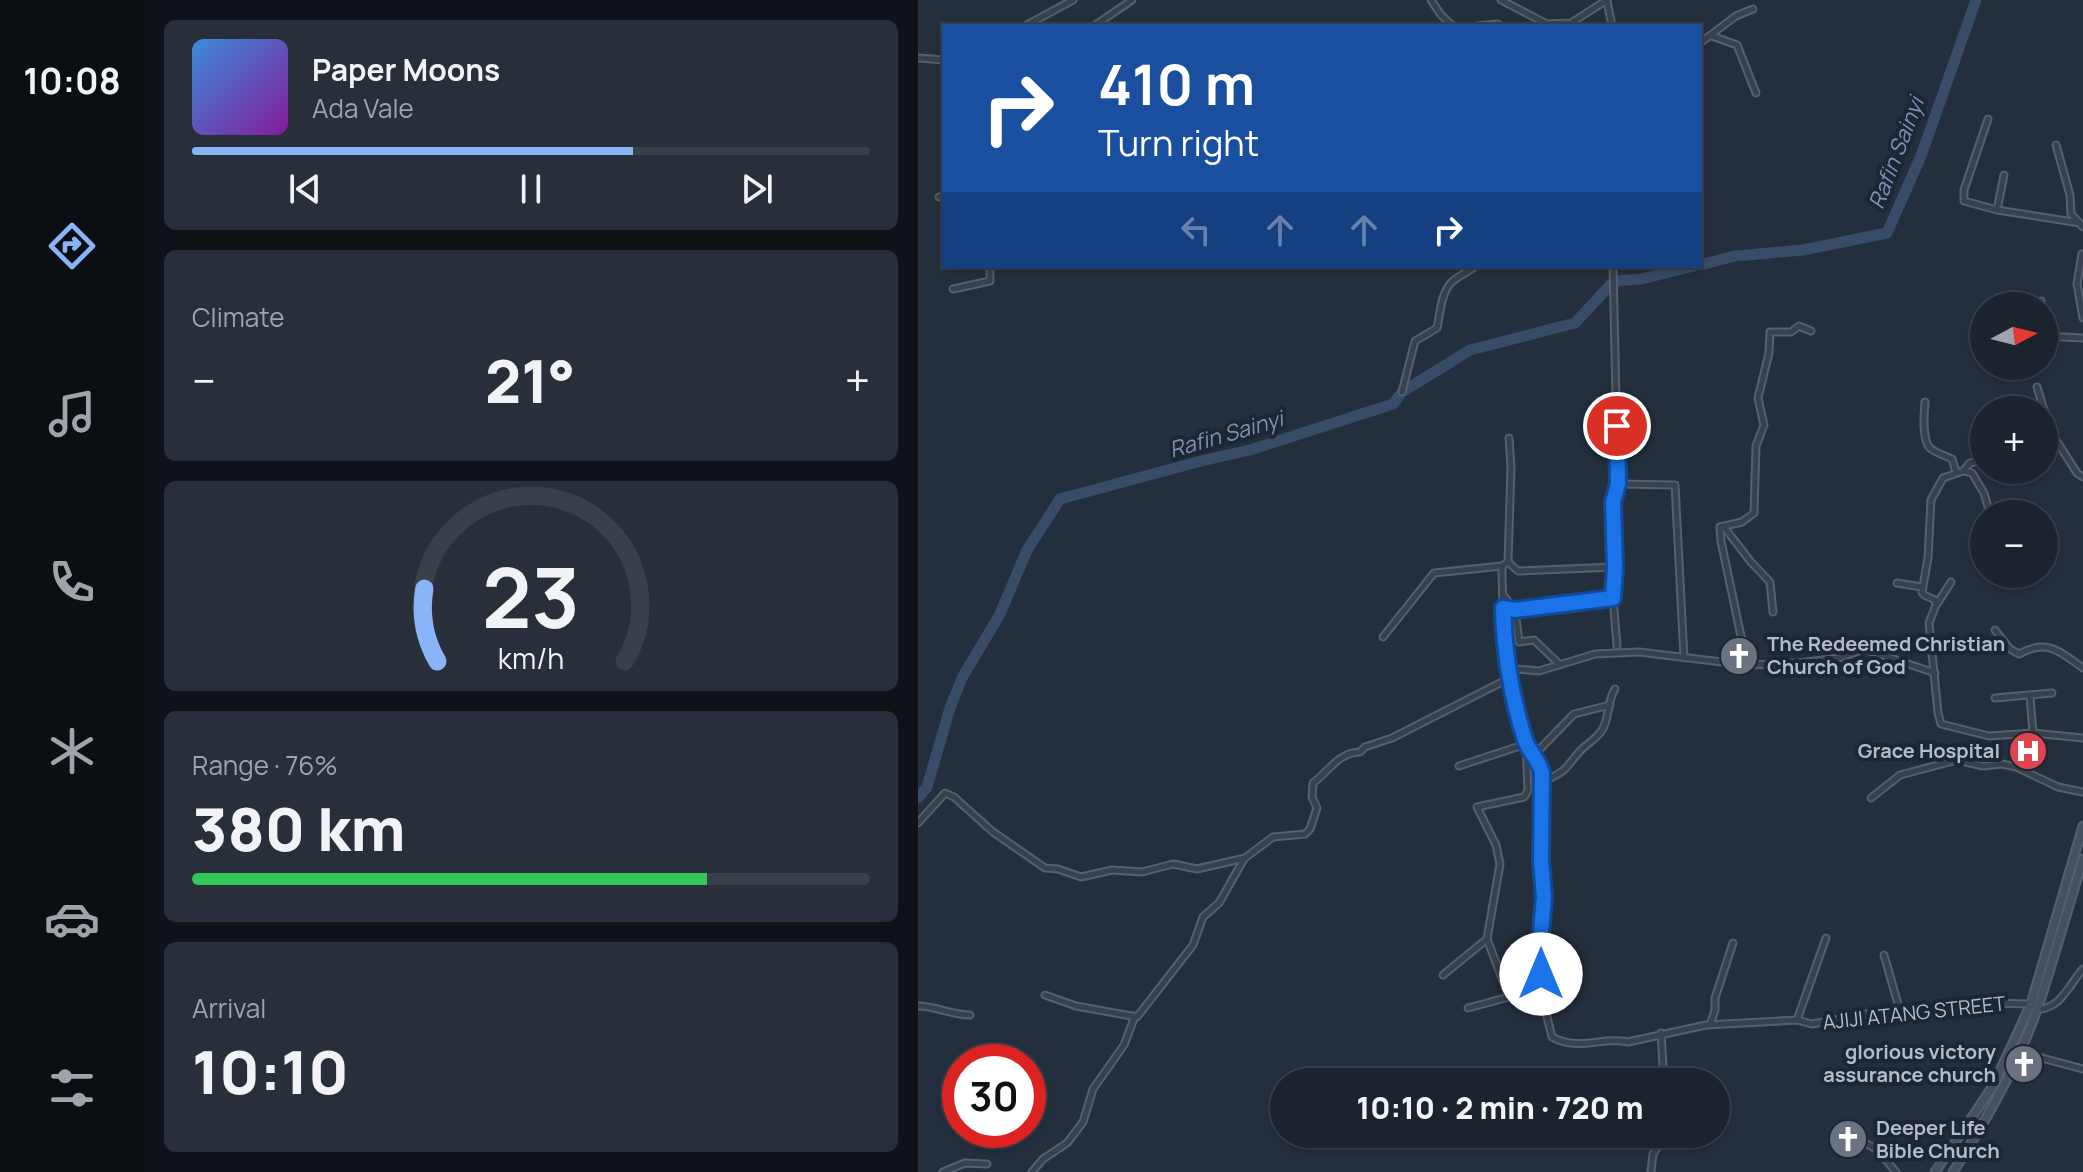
<!DOCTYPE html>
<meta charset="utf-8">
<style>
:root{--surface:#1b232e;--page:#282f3a;--text:#f1f3f6;--muted:#a0a4aa;--line:#39404a;--accent:#8ab4f8}
body{margin:0;font-family:Manrope,sans-serif;background:var(--page);color:var(--text);height:100vh;display:flex;flex-direction:column;font-size:30px;white-space:nowrap}
*{box-sizing:border-box;margin:0}
p{font-size:26px;color:var(--muted)}
.icon{flex:none;width:44px;height:44px;fill:none;stroke:currentColor;stroke-width:2;stroke-linecap:round;stroke-linejoin:round}
.map{position:relative;flex:1;overflow:hidden}
.sheet{display:flex;flex-direction:column;gap:20px;padding:20px;background:#0f1319;width:774px}
.sheet>*{flex:none}
.hud{position:absolute;left:24px;top:24px;width:760px;height:244px;border-radius:0px;box-shadow:0 4px 12px #0003,0 0 0 2px var(--line);background:#1a4fa0;color:#fff;overflow:hidden}
.needle{width:52px;rotate:83deg}
.tools{position:absolute;left:1052px;top:292px;display:grid;gap:16px}
.tools a{display:grid;place-items:center;width:88px;height:88px;border-radius:50%;background:var(--surface);box-shadow:0 4px 12px #0003,0 0 0 2px var(--line);font-size:40px}
.speed{position:absolute;left:24px;top:1044px;display:flex;gap:16px;font-size:40px;font-weight:700;text-align:center}
.speed>*{display:grid;place-content:center;width:104px;height:104px;border-radius:50%;background:var(--surface);box-shadow:0 4px 12px #0003,0 0 0 2px var(--line);line-height:1}
.speed .limit{border:12px solid #d22;background:#fff;color:#111}
.pin{position:absolute;display:grid;place-items:center;width:68px;height:68px;color:#fff;margin:-34px;border:4px solid #fff;border-radius:50%;box-shadow:0 2px 8px #0007}
.me{position:absolute;width:88px;margin:-44px;rotate:0deg;stroke-linejoin:round;filter:drop-shadow(0 0 6px #0008)}
.turn{display:flex;align-items:center;gap:28px;height:168px;padding:0 24px;font-size:36px}
.turn .icon{width:104px;height:104px;stroke-width:2.5}
.turn b{display:block;font-size:56px;line-height:68px}
.lanes{display:flex;align-items:center;height:76px;padding:0 24px;background:#0003;justify-content:center;gap:40px;direction:ltr}
.lanes .off{opacity:.35}
.big{font-size:60px;font-weight:800;line-height:1.1}
.sheet .widget{flex:1;display:flex;flex-direction:column;justify-content:center;gap:12px;min-width:0;padding:0 28px;border-radius:12px;background:var(--page)}
.sheet .dial{align-items:center;gap:0}
.dial svg{height:208px;overflow:visible;fill:none;stroke:var(--line);stroke-width:7;stroke-linecap:round;text-anchor:middle}
.dial text{fill:var(--text);stroke:none}
.song{display:flex;align-items:center;gap:24px}
.cover{width:96px;height:96px;border-radius:12px;background:linear-gradient(135deg,hsl(210 70% 55%),hsl(290 70% 35%))}
.played{height:8px;border-radius:4px;background:linear-gradient(90deg,var(--accent) 65%,var(--line) 65%)}
.keys{display:flex;justify-content:space-around;direction:ltr}
.heat{display:flex;justify-content:space-between;align-items:center;font-size:44px;direction:ltr}
.charge{height:12px;border-radius:6px;background:linear-gradient(90deg,#34c759 76%,var(--line) 0)}
.trip{position:absolute;left:352px;top:1068px;width:460px;height:80px;border-radius:40px;background:var(--surface);box-shadow:0 4px 12px #0003,0 0 0 2px var(--line);font-weight:800;line-height:80px;text-align:center}
main{display:flex;flex:1;min-height:0}
.tab-bar{display:flex;flex-direction:column;width:144px;justify-content:space-around;align-items:center;background:#0b0e12;color:var(--muted)}
.tab-bar .icon{width:56px;height:56px}
.tab-bar .on{color:var(--accent)}
.tab-bar b{font-size:36px;color:var(--text)}
.map>svg:first-child{display:block}
</style>
<main>
<nav class="tab-bar">
<b>10:08</b>
<svg class="icon on" aria-label="directions" viewBox="0 0 24 24"><path d="M12 3l9 9-9 9-9-9zM9 14v-3h6M13 9l2 2-2 2"/></svg>
<svg class="icon" aria-label="music" viewBox="0 0 24 24"><path d="M9 18V5l10-2v13"/><circle cx="6" cy="18" r="3"/><circle cx="16" cy="16" r="3"/></svg>
<svg class="icon" aria-label="phone" viewBox="0 0 24 24"><path d="M5 4h4l2 5-3 2q2 4 5 5l2-3 5 2v4C11 20 4 13 5 4z"/></svg>
<svg class="icon" aria-label="climate" viewBox="0 0 24 24"><path d="M12 3v18M4 7l16 10M4 17L20 7"/></svg>
<svg class="icon" aria-label="car" viewBox="0 0 24 24"><path d="M5 17H2v-5l4-1 3-4h7l3 4 3 1v5h-3M9 17h6M6 11h13"/><circle cx="7" cy="17" r="2"/><circle cx="17" cy="17" r="2"/></svg>
<svg class="icon" aria-label="filters" viewBox="0 0 24 24"><path d="M4 7h16M4 17h16"/><circle cx="9" cy="7" r="2"/><circle cx="15" cy="17" r="2"/></svg>
</nav>
<section class="sheet">
<div class="widget">
<div class="song"><i class="cover"></i><div><b>Paper Moons</b><p>Ada Vale</p></div></div>
<div class="played"></div>
<div class="keys"><svg class="icon" aria-label="previous" viewBox="0 0 24 24"><path d="M18 5L8 12l10 7zM5 5v14"/></svg><svg class="icon" aria-label="pause" viewBox="0 0 24 24"><path d="M8 5v14M16 5v14"/></svg><svg class="icon" aria-label="next" viewBox="0 0 24 24"><path d="M6 5l10 7-10 7zM19 5v14"/></svg></div>
</div>
<div class="widget"><p>Climate</p>
<div class="heat"><a>−</a><b class="big">21°</b><a>+</a></div>
</div>
<div class="widget dial"><svg viewBox="0 0 100 80">
<path d="M14 69A42 42 0 1 1 86 69"/>
<path d="M14 69A42 42 0 0 1 9 41" stroke="#8ab4f8"/>
<text x="50" y="56" font-size="32" font-weight="700">23</text>
<text x="50" y="72" font-size="11">km/h</text>
</svg></div>
<div class="widget"><p>Range · 76%</p><b class="big">380 km</b><div class="charge"></div></div>
<div class="widget"><p>Arrival</p><b class="big">10:10</b></div>
</section>
<div class="map">
<svg width="1165" height="1172" viewBox="0 0 1165 1172">
<rect width="100%" height="100%" fill="#242f3e"/>
<g fill="none" stroke-linecap="round" stroke-linejoin="round">
<g stroke="#394c67" stroke-width="11">
<polyline points="782,265 817,256 885,250 969,233 1003,156 1058,0"/>
<polyline points="0,798 9,787 32,708 44,678 82,614 109,550 142,499 283,461 332,450 475,404 484,392 552,350 657,323 696,281 723,279 776,266"/>
</g>
<g stroke="#565f6c" stroke-width="9">
<g id="minor">
<polyline points="513,0 523,15 535,26"/>
<polyline points="583,0 629,24 653,23 689,0"/>
<polyline points="689,1 694,26"/>
<polyline points="107,26 155,0"/>
<polyline points="176,26 214,0"/>
<polyline points="559,26 580,24"/>
<polyline points="794,36 819,45 838,93"/>
<polyline points="782,43 818,16 835,9"/>
<polyline points="0,58 26,60"/>
<polyline points="1070,119 1046,190 1046,201 1079,210"/>
<polyline points="1138,145 1152,195 1153,214 1165,227"/>
<polyline points="1086,175 1079,210 1162,223"/>
<polyline points="21,197 26,196"/>
<polyline points="1164,254 1159,284 1165,318"/>
<polyline points="695,266 700,484 695,502 697,567 695,598 699,646"/>
<polyline points="35,289 72,281 72,266"/>
<polyline points="1123,301 1123,306"/>
<polyline points="1126,336 1165,338"/>
<polyline points="1119,387 1126,410"/>
<path d="M484,392L497,341L519,328C522,314 523,292 534,282C541,275 550,273 557,266"/>
<path d="M1007,402C1006,414 1004,437 1011,447C1015,452 1028,456 1034,459L1038,472"/>
<polyline points="1126,410 1131,429 1159,473 1165,477"/>
<path d="M591,438L593,467L590,562L584,566V575L586,639L595,687L608,744L622,762L624,773L626,897L621,955L626,1005L634,1037C662,1052 683,1036 710,1042L788,1025L879,1020L894,1024L955,1013L1005,1012L1072,1003L1113,1004"/>
<polyline points="1126,448 1142,446"/>
<polyline points="1066,460 1052,463 1045,471 1025,478 1013,500 1010,558 1004,592 1006,595 1017,600 1018,605 1011,623 1020,713 1023,724 1071,736 1115,733 1165,738"/>
<polyline points="1046,471 1054,473 1066,493 1072,514"/>
<polyline points="700,484 757,485 766,658"/>
<polyline points="806,527 833,562 852,582 855,612"/>
<polyline points="590,562 600,571 697,567"/>
<polyline points="979,583 1004,587"/>
<polyline points="586,596 597,610 601,642 616,640 640,663"/>
<polyline points="1019,604 1033,582"/>
<polyline points="585,608 597,610 695,598"/>
<path d="M1077,630L1092,649L1101,654C1130,638 1142,652 1165,668"/>
<polyline points="465,637 516,573 584,566"/>
<polyline points="829,665 803,541 802,527 824,522 836,513 838,446 846,425 840,398 851,353 852,332 873,332 881,326 893,331"/>
<polyline points="1112,696 1115,733"/>
<polyline points="1077,698 1134,693"/>
<polyline points="617,754 656,714 692,705"/>
<path d="M626,787L628,780C652,770 649,764 665,748C671,743 680,737 684,730C692,718 689,700 697,689"/>
<polyline points="953,798 982,775 1039,760 1065,766 1084,764 1098,767 1140,787 1165,792"/>
<path d="M0,823L27,793L36,797L75,832L127,868L140,869L163,877L194,870L224,872L255,864L279,869L327,858L355,837L387,834L392,829L399,808L394,797L395,783C410,772 421,752 442,752L447,747L474,738L586,681L599,669L621,671L677,654L721,652L829,665L881,663L921,658L946,649L1017,673"/>
<polyline points="569,939 591,997 625,992"/>
<polyline points="966,955 982,1011"/>
<polyline points="525,975 569,939 582,864 578,845 559,807 606,797 610,791 608,744 541,766"/>
<polyline points="127,995 158,1006 219,1017 275,945 285,917 301,903 326,859"/>
<path d="M0,1006C18,1006 33,1015 52,1015"/>
<polyline points="550,1008 591,997"/>
<path d="M1119,1009C1142,1010 1151,985 1165,969"/>
<polyline points="879,1020 908,938"/>
<polyline points="792,1025 797,1010 797,998 815,943"/>
<polyline points="743,1033 746,1082"/>
<polyline points="1101,1052 1165,1069"/>
<path d="M933,1140C961,1145 960,1152 978,1172"/>
<polyline points="25,1172 47,1163 69,1164"/>
<polyline points="114,1172 125,1159 149,1143 165,1122 175,1089 206,1045 217,1016"/>
<polyline points="733,1172 735,1154 742,1144 743,1134"/>
</g>
</g>
<g stroke="#565f6c" stroke-width="11">
<g id="secondary">
<polyline points="1017,1172 1075,1086 1113,1004 1165,826"/>
<path d="M1035,1172C1068,1121 1100,1065 1120,1007C1136,958 1150,908 1165,859"/>
</g>
</g>
<use href="#minor" stroke="#38414e" stroke-width="5"/>
<use href="#secondary" stroke="#465061" stroke-width="7"/>
</g>
<g fill="none" stroke-linecap="round" stroke-linejoin="round">
<g stroke="#114b97" stroke-width="20">
<path id="route" d="M623,974L621,955L626,897L623,860L624,773C621,759 611,752 607,740C594,699 586,652 585,608L597,610L695,598L697,567L695,502L700,484L699,426"/>
</g>
<use href="#route" stroke="#1a73e8" stroke-width="14"/>
</g>
<defs>
<g id="church-disc" transform="scale(2)"><circle r="9.5" fill="#6b7280" stroke="#1d2633"/><path d="M-1.2-6h2.4v3.5h3.3v2.4h-3.3V6h-2.4V-.1h-3.3v-2.4h3.3Z" fill="#fff"/></g>
<g id="hospital-disc" transform="scale(2)"><circle r="9.5" fill="#e0444e" stroke="#1d2633"/><path d="M-5-5h3v3.5h4V-5h3V5h-3V1.5h-4V5h-3Z" fill="#fff"/></g>
</defs>
<g fill-rule="evenodd">
<use href="#church-disc" x="821" y="656"/>
<use href="#hospital-disc" x="1110" y="751"/>
<use href="#church-disc" x="1106" y="1064"/>
<use href="#church-disc" x="930" y="1139"/>
</g>
<g text-anchor="middle" stroke-width="8" stroke-linejoin="round" paint-order="stroke">
<g font-size="20" font-weight="bold" fill="#b4bcc9" stroke="#1d2633" text-anchor="start">
<text x="849" y="651">The Redeemed Christian<tspan x="849" dy="23">Church of God</tspan></text>
<text x="1082" y="758" text-anchor="end">Grace Hospital</text>
<text x="1078" y="1059" text-anchor="end">glorious victory<tspan x="1078" dy="23">assurance church</tspan></text>
<text x="958" y="1135">Deeper Life<tspan x="958" dy="23">Bible Church</tspan></text>
</g>
<g font-size="20" fill="#b4bcc9" stroke="#1d2633">
<text transform="translate(996 1013) rotate(-6)" y="7">AJIJI ATANG STREET</text>
</g>
<g font-size="22" font-style="italic" fill="#7c92b1" stroke="#1d2633">
<text transform="translate(978 153) rotate(-69)" y="8">Rafin Sainyi</text>
<text transform="translate(308 434) rotate(-16)" y="8">Rafin Sainyi</text>
</g>
</g>
</svg>
<div class="tools">
<a><svg class="needle" viewBox="-14 -14 28 28"><path d="M0-13l5 13h-10z" fill="#e53935"/><path d="M0 13l5-13h-10z" fill="#a0a4aa"/></svg></a>
<a>+</a>
<a>−</a>
</div>
<div class="speed"><div class="limit">30</div></div>
<div class="pin" style="left:699px;top:426px;background:#d93025"><svg class="icon" aria-label="arrive" viewBox="0 0 24 24"><path d="M6 21V4h12l-3 4 3 4H6"/></svg></div>
<svg class="me" style="left:623px;top:974px" viewBox="-20 -20 40 40"><circle r="19" fill="#fff"/><path d="M0-13L10 11 0 6-10 11z" fill="#1a73e8"/></svg>
<div class="trip">10:10 · 2 min · 720 m</div>
<div class="hud">
<div class="turn"><svg class="icon" aria-label="right" viewBox="0 0 24 24"><path d="M7 20v-9h11M14 6l5 5-5 5"/></svg><div><b>410 m</b>Turn right</div></div>
<div class="lanes"><svg class="icon off" aria-label="left" viewBox="0 0 24 24"><path d="M17 20v-9H6M10 6l-5 5 5 5"/></svg><svg class="icon off" aria-label="ahead" viewBox="0 0 24 24"><path d="M12 20V5M6 11l6-6 6 6"/></svg><svg class="icon off" aria-label="ahead" viewBox="0 0 24 24"><path d="M12 20V5M6 11l6-6 6 6"/></svg><svg class="icon" aria-label="right" viewBox="0 0 24 24"><path d="M7 20v-9h11M14 6l5 5-5 5"/></svg></div>
</div>
</div>
</main>
